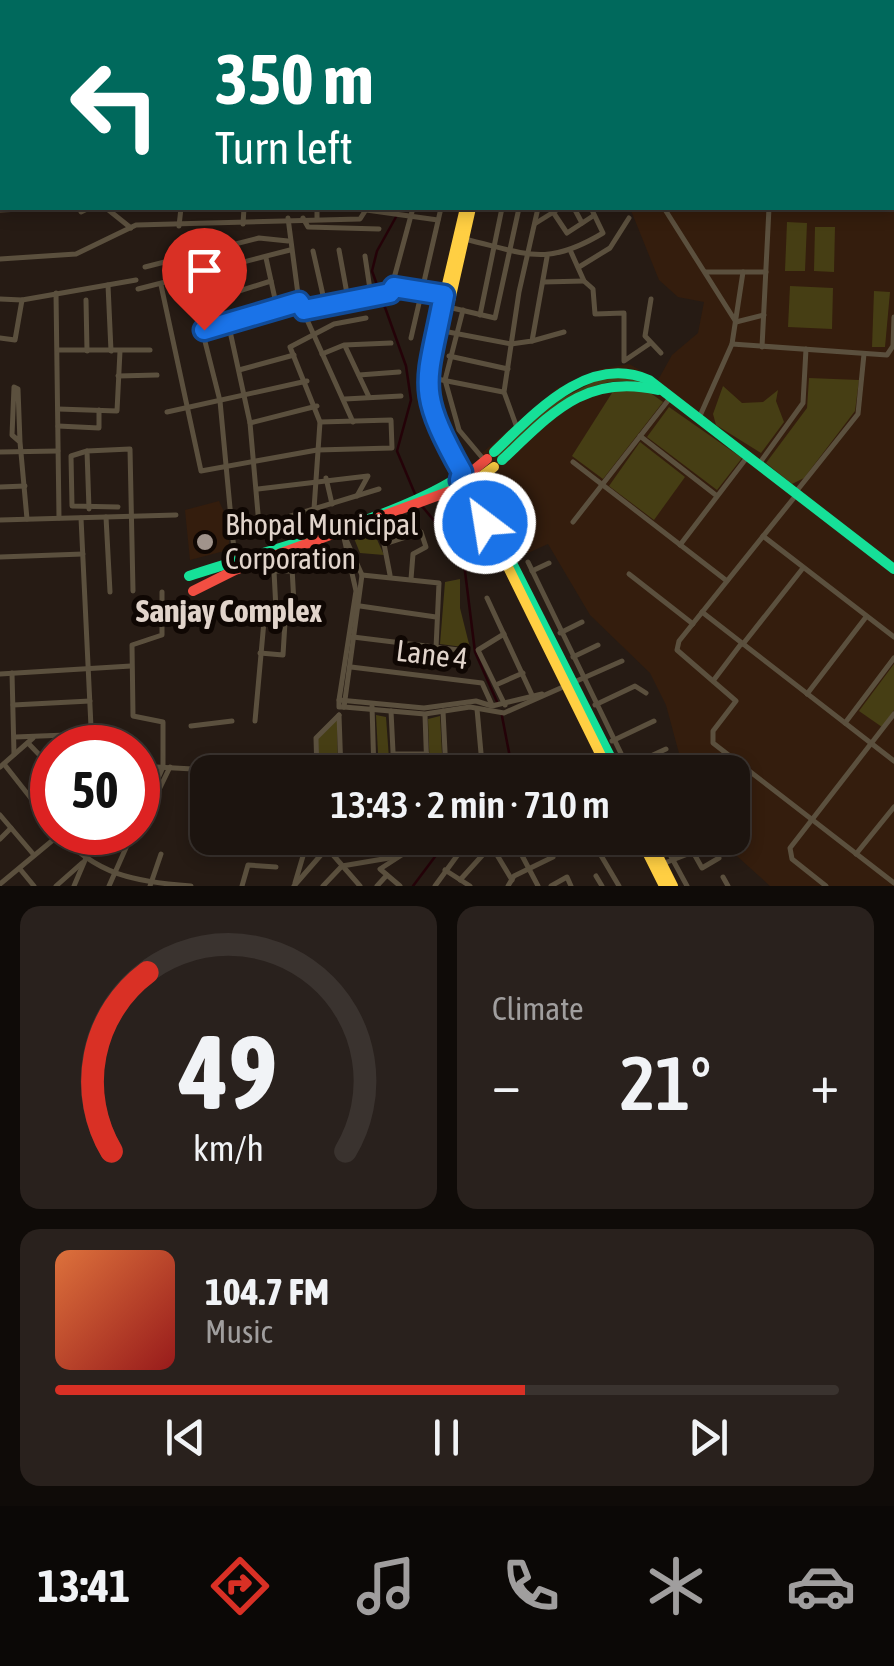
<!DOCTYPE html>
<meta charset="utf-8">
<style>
:root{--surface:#1c140f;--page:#29211d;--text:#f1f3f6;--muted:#a09e9e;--line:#3a332f;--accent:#d93025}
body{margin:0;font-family:"Asap Condensed",sans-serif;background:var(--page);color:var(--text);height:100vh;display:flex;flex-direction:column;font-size:38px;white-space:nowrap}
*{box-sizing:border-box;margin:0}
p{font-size:32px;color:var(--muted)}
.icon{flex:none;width:55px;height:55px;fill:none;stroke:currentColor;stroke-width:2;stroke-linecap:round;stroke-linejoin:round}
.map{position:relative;height:886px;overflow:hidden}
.side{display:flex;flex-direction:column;gap:20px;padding:20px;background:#0f0b08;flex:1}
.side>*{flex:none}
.guide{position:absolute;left:0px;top:0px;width:895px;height:210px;box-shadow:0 5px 15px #0003,0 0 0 2px var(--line);background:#00695c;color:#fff;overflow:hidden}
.speed{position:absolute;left:30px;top:725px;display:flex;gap:20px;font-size:50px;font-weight:700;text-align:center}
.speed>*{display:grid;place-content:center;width:130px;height:130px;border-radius:50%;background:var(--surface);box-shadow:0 5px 15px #0003,0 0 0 2px var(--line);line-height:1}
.speed .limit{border:15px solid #d22;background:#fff;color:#111}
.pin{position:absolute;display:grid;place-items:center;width:85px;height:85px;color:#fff;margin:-102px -42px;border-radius:50% 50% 50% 0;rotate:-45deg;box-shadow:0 0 10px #0007}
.pin .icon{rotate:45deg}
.me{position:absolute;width:110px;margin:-55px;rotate:329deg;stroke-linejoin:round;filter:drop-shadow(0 0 8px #0008)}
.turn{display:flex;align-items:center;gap:35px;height:210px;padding:0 50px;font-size:45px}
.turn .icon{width:130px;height:130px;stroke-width:2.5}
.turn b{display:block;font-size:70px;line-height:85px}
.big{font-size:75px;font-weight:600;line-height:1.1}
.side .card{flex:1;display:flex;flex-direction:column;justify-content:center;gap:15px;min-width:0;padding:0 35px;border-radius:20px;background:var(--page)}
.side .dial{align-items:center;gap:0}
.dial svg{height:260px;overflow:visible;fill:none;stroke:var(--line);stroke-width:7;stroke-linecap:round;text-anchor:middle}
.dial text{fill:var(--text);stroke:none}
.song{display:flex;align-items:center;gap:30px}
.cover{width:120px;height:120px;border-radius:15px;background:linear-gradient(135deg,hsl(20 70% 55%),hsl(0 70% 35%))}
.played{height:10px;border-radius:5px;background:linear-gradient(90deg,var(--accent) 60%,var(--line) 60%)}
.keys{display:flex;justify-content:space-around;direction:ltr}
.heat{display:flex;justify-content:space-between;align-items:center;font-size:55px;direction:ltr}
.side .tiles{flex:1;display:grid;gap:20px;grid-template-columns:1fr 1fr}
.card:last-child{grid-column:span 2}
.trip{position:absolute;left:190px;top:755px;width:560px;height:100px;border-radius:20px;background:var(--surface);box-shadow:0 5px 15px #0003,0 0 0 2px var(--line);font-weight:600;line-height:100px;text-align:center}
.menu{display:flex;height:160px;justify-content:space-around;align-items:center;background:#0b0806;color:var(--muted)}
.menu .icon{width:70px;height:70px}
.menu .on{color:var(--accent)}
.menu b{font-size:45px;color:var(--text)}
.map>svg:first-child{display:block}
</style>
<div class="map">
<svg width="894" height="886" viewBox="0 0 894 886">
<rect width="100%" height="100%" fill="#261b14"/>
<g fill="#341d0d">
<polygon points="894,55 894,886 770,886 717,838 732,838 732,772 684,772 666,705 650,673 590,615 548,544 528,553 487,483 498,471 482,453 556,389 601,369 629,364 658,380 672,355 698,333 704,302 678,297 659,280 630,208 892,208"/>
<polygon points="219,501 231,527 228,550 190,560 185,510"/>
</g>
<g fill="#463e14">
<polygon points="532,0 894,0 894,52 892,2"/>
<polygon points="787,222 807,223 805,271 785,271"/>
<polygon points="815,227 835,227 834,272 814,271"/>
<polygon points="790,286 833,288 832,329 788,327"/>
<polygon points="874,291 890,292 885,347 872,347"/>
<path d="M607,375H630L653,386C586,364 546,418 500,458L496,454L549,405Z"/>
<polygon points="809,378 859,380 855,411 804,478 792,484 766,463 807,408"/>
<polygon points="617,385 649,392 663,402 603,479 572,456"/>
<polygon points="723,386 742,403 763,402 778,390 776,401 784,422 761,453 716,425 713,414"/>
<polygon points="669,407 742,458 717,490 647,437"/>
<polygon points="640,442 685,477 654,520 609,486"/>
<polygon points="370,524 384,555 360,553 351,531"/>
<polygon points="460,579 460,608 470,648 440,644 445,582"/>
<polygon points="894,664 894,710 882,727 859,711"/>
<polygon points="376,715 386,717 390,772 379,772"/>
<polygon points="440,716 443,772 430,772 428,719"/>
<polygon points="337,718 338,772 319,772 318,739"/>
</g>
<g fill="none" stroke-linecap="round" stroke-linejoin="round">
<g stroke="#240208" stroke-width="2.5">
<polyline points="492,0 492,2"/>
<polyline points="401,208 377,251 372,271 406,366 411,400 397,451 415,494"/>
<polyline points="421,505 463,555 475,652 498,704"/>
<polyline points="502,716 512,768 509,772"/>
<polyline points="413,886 440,850 458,838"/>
</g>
<g stroke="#5b503e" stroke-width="5">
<polyline points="35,0 38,2"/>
<polyline points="110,0 118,2"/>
<polyline points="264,0 265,2"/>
<polyline points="338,0 348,2"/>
<polyline points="416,0 426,2"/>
<polyline points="56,2 57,0"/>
<polyline points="78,2 79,0"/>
<polyline points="164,2 165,0"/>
<polyline points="225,2 226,0"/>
<polyline points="273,2 273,0"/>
<polyline points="304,2 304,0"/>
<polyline points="323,2 323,0"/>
<polyline points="354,2 354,0"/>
<polyline points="393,2 394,0"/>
<polyline points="0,47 2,47"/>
<polyline points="892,73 894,73"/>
<polyline points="0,147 2,148"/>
<polyline points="892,206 894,206"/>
<polyline points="106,208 131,228"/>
<polyline points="352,208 438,220"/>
<polyline points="574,208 582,223"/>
<polyline points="664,208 736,322 764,315"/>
<polyline points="0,210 45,208"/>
<polyline points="81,212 89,208"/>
<polyline points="553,212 567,233 593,216"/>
<polyline points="288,218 299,302 353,422"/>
<polyline points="303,218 308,227 379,229"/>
<polyline points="317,218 317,208"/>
<polyline points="536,223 560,208"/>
<polyline points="243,224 244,208"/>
<polyline points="179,226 181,208"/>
<path d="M464,239C526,253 545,268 603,233L591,208"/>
<polyline points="339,250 348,299"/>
<polyline points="212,251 224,295"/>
<polyline points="313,251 325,304"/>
<polyline points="571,252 584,281 593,289 595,314 624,313 624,361 649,344"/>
<polyline points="365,256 371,296"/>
<polyline points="266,258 277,308"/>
<polyline points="0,259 76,254 136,225 360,219 367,208"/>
<polyline points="145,267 259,238 288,241"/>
<polyline points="579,267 610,248 629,218"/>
<polyline points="705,272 766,272"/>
<polyline points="189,278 220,401 235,561"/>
<polyline points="543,282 584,281"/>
<polyline points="108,285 111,351"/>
<polyline points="161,285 201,471 317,450 392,448 391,420 320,422"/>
<polyline points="394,287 445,295"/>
<polyline points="138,289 290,250"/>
<polyline points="56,293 59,518"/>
<polyline points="0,299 22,300 136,280"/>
<polyline points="651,299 645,336 661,353"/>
<polyline points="86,300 87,351"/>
<polyline points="198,304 271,281"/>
<polyline points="448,307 495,318 519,208"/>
<polyline points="303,310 390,293 413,208"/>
<polyline points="463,310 445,380 459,430 485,461"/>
<polyline points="480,315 502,208"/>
<polyline points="228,322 250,423 259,525"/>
<polyline points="204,330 299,302"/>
<polyline points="443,331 511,344 532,341 547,257"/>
<polyline points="0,338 15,340 22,300"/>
<polyline points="411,338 441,208"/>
<polyline points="532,341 564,332"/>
<polyline points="732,344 887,355 893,346 894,317"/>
<polyline points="345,346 369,397"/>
<polyline points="762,347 769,208"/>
<polyline points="58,350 150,350"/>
<polyline points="322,354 344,345 391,343"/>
<polyline points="449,356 508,369"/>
<polyline points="239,370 294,355"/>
<polyline points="359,375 399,372"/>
<polyline points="118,376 157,375"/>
<polyline points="432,378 503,392"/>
<polyline points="345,399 401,396"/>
<polyline points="58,409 117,411 120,351"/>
<polyline points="167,412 307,381"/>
<polyline points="699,418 732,344 743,272"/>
<polyline points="250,423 317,406"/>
<polyline points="516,425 504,392 519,292 538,208"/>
<polyline points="58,426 99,428 99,410"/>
<polyline points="640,436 717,496"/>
<polyline points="20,442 18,389 14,387 12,435 20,442 27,519"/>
<polyline points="87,451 71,456 72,506 118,507"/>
<polyline points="0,452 58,451"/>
<polyline points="573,462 727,581"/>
<polyline points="759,464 803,403 806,349"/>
<polyline points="326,478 332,504"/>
<polyline points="0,487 25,486"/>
<polyline points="258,489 368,476 357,496"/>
<polyline points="795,493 858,414 864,354"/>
<polyline points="797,494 679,641 677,650 736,701 713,731 713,743 894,883"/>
<polyline points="89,509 87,451 130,449 133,591"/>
<polyline points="314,509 320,422 290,347 334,324 366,318"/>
<polyline points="106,517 110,592"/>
<polyline points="81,518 92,748"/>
<polyline points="0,520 176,515"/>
<polyline points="573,522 670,398"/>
<polyline points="342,529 356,591 339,700 339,707 344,707"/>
<polyline points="235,533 379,489"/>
<polyline points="763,536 894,637"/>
<polyline points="680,545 748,456"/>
<polyline points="0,557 83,554"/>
<polyline points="263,560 274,571 293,571"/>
<polyline points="528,562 630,772"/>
<polyline points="274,571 276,610"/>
<polyline points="532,571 549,563"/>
<polyline points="629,574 693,624"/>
<polyline points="362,575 439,583 436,648"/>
<polyline points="390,575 384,544 421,532 426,547 413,554 411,579"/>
<polyline points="487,598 532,695"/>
<polyline points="360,606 436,617"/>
<polyline points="702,612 894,761"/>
<polyline points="560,633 582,622"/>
<polyline points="504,634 478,650 505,705"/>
<polyline points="353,637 459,650"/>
<polyline points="743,644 803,568"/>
<polyline points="260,653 283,655 285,622"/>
<polyline points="573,657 598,645"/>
<polyline points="351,667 482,683 492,705"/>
<polyline points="12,673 14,754"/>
<polyline points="0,674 131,666"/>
<polyline points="713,681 741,644"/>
<polyline points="498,684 523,673"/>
<polyline points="807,694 866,617"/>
<polyline points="339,700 424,708 476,701 492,706 542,694"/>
<polyline points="13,705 90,701"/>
<polyline points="595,705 635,686 646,693"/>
<polyline points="372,706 374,772"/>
<polyline points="344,707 425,714 470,707 504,713 622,661"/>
<polyline points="344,707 362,575 344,535"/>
<polyline points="391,711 394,772"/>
<polyline points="443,711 446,772"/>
<polyline points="339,715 341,772"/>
<polyline points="425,715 427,772"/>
<polyline points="255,721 264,621 295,622 291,550"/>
<polyline points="845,723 894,658"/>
<polyline points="191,726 232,721"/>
<polyline points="15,737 92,734"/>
<polyline points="612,741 654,721"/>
<polyline points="28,743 52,768"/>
<polyline points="393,754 427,754"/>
<polyline points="341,763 373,764"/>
<polyline points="4,764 52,825"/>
<polyline points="138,766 193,769"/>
<polyline points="0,767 33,738"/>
<polyline points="627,767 666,749"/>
<polyline points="317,772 316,738 339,715"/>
<polyline points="462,772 482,764 477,709"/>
<polyline points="192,785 208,783"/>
<polyline points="154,800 170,767"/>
<polyline points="0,815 34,855"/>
<polyline points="138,823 163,767 163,722 133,716 132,645 162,635 162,592"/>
<path d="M58,832C96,875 135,882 191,886"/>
<polyline points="320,838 320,839"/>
<polyline points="398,838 403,854"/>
<polyline points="512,838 517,846 530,838"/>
<polyline points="553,838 565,854 596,847 619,886"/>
<polyline points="661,838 687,886"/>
<polyline points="0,839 11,828"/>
<polyline points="664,844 677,838"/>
<polyline points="491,845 512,880"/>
<polyline points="517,846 538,886"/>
<polyline points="327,848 360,886"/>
<polyline points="856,854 894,807"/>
<polyline points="662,864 693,852 702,868 719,858"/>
<polyline points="20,869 34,886"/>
<polyline points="445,870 470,886"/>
<polyline points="596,876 602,886"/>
<polyline points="723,877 728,886"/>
<polyline points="460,880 498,838"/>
<polyline points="295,883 303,856"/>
<polyline points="0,884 59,835"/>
<polyline points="56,886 82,863"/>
<polyline points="74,886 97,832"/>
<polyline points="109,886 133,832"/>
<polyline points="150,886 161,854"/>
<polyline points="242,886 248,865 276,867"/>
<polyline points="294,886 327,848 374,838"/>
<polyline points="323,886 342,866 395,857"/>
<polyline points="377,886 387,875"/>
<polyline points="400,886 380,869 428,838"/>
<polyline points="435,886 470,838"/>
<polyline points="508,886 514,876 553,857"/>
<polyline points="551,886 567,877 571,886"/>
<polyline points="826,886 792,859 790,848 894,714"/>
</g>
<g stroke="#16e098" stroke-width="10">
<polyline points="518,0 518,2"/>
<polyline points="510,2 511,0"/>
<path d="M494,452C535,413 588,353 649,380L894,569"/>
<path d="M502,460C551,414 585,373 658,390"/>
<polyline points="472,484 618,772"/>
<path d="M189,576C267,550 392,520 459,477"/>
</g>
<g stroke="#ffcf43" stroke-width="10">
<polyline points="466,470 436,405 432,380 471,208"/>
<polyline points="461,471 432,412 425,378 465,208"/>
<polyline points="468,486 609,772"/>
<polyline points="468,486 494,467"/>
<polyline points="640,838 664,886"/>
<polyline points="649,838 673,886"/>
</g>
<g stroke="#f24e42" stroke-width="10">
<polyline points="470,473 487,459"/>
<polyline points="193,591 235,570 464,486"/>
</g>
</g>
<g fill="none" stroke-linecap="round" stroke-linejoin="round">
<g stroke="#114b97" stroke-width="25">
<path id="route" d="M204,330L299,302L304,310L390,293L394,287L444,295C427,385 414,386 462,472L460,480L468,486L485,523"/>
</g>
<use href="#route" stroke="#1a73e8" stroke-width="18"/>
</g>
<circle fill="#a0938b" stroke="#0f0703" stroke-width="4" cx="205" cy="542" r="10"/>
<g text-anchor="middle" stroke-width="10" stroke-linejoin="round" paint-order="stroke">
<g font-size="30" fill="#e1d4cb" stroke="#0f0703" text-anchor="start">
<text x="225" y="535">Bhopal Municipal<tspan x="225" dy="34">Corporation</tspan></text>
</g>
<g font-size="30" fill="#e1d4cb" stroke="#0f0703">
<text transform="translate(432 655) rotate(7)" y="10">Lane 4</text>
</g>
<g font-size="32" font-weight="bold" fill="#e1d4cb" stroke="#0f0703">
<text x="229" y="622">Sanjay Complex</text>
</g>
</g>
</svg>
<div class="speed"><div class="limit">50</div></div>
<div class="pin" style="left:204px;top:330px;background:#d93025"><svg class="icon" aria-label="arrive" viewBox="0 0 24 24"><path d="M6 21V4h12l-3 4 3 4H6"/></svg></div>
<svg class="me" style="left:485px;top:523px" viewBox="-20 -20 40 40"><circle r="17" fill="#1a73e8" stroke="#fff" stroke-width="3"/><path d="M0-11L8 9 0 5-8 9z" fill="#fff"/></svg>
<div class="trip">13:43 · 2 min · 710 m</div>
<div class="guide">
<div class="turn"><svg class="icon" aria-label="left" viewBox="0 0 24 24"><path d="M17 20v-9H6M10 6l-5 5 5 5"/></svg><div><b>350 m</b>Turn left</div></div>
</div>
</div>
<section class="side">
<div class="tiles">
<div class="card dial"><svg viewBox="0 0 100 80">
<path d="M14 69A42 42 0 1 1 86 69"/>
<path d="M14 69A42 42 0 0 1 25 14" stroke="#d93025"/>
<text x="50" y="56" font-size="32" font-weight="700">49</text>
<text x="50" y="72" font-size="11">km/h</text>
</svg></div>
<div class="card"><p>Climate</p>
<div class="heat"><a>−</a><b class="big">21°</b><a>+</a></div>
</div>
<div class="card">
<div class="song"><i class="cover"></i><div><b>104.7 FM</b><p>Music</p></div></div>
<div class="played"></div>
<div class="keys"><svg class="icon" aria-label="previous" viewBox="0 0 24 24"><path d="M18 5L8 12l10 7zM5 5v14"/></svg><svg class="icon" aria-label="pause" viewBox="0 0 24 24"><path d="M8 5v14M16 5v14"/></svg><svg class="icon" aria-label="next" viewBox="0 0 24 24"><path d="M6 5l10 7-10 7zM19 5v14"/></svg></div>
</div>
</div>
</section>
<nav class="menu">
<b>13:41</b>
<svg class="icon on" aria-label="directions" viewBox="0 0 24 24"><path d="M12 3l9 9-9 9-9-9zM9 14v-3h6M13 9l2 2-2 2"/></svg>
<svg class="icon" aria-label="music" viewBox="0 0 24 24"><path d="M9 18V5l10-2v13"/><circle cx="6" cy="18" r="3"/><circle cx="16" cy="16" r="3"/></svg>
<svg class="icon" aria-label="phone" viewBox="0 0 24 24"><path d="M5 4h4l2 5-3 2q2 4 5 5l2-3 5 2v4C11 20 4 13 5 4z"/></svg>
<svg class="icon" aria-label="climate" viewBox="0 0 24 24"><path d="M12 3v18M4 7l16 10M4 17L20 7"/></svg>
<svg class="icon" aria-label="car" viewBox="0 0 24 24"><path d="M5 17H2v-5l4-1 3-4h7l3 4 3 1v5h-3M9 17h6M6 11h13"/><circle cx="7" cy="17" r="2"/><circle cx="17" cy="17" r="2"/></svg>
</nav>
